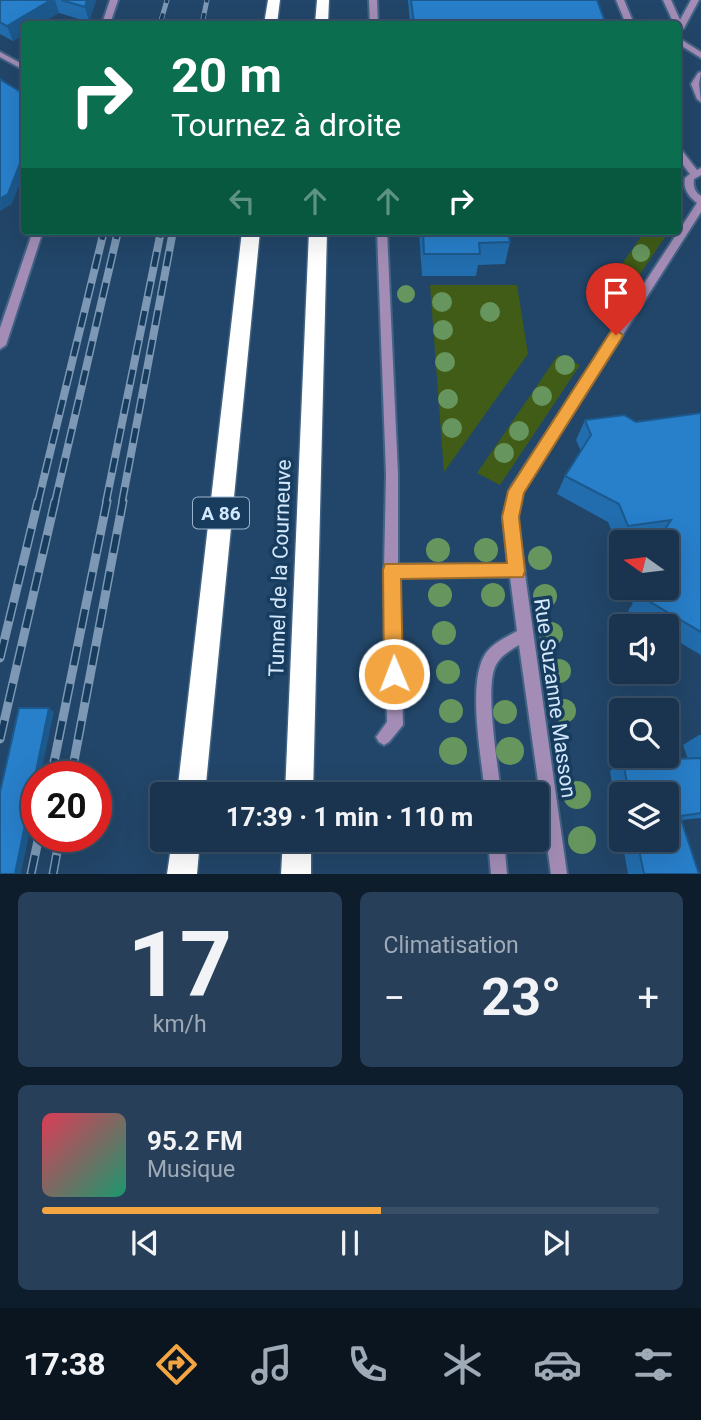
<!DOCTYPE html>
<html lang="fr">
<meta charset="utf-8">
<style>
:root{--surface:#1a344f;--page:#273f59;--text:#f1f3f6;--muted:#9faab7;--line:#384f66;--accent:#f2a541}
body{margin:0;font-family:Roboto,sans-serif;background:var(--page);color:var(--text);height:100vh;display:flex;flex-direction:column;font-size:26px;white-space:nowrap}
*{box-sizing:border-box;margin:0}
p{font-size:23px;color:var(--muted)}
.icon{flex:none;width:38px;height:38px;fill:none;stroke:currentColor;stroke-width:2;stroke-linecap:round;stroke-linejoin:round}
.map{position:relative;height:874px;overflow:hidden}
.side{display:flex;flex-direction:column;gap:18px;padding:18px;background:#0e1d2b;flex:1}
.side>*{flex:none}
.top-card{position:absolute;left:21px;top:21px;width:660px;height:214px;border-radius:7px;box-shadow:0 7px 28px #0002,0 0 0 2px var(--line);background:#0b6e4f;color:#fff;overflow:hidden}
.needle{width:46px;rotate:284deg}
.tools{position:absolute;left:609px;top:530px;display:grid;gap:14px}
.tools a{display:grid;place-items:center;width:70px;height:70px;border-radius:7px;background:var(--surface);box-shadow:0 7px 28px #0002,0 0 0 2px var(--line);font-size:35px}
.speed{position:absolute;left:21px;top:761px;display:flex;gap:14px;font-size:35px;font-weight:700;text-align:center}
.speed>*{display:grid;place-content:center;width:91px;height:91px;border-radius:50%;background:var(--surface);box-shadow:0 7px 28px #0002,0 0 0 2px var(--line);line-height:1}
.speed .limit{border:10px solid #d22;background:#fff;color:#111}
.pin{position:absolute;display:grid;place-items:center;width:60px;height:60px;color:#fff;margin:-72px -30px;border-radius:50% 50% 50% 0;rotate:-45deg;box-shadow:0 0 7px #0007}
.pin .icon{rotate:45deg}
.me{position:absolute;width:77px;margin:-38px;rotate:359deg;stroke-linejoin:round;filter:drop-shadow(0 0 5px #0008)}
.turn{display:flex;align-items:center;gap:24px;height:147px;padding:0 35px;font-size:32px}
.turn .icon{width:91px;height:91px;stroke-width:2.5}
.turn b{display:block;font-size:49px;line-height:60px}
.lanes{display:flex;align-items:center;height:66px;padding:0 35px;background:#0003;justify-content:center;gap:35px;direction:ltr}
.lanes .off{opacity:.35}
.big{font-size:52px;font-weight:700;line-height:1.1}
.side .card{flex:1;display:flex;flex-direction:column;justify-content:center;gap:10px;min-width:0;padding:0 24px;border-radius:10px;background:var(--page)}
.side .dial{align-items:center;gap:0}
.dial b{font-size:91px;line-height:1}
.song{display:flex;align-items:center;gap:21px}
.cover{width:84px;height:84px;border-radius:10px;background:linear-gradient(135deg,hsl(350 70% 55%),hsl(160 70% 35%))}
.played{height:7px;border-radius:4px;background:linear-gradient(90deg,var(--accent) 55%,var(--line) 55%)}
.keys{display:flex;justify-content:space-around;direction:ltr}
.heat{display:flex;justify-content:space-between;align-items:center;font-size:38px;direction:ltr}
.side .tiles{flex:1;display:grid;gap:18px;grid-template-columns:1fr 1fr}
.card:last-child{grid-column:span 2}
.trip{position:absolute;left:150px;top:782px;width:399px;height:70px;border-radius:7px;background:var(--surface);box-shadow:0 7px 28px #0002,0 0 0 2px var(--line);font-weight:700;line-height:70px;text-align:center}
.dock{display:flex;height:112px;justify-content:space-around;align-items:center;background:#0a1520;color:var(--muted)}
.dock .icon{width:49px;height:49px}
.dock .current{color:var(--accent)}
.dock b{font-size:32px;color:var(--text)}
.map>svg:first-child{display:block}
</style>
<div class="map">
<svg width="701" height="874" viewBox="0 0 701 874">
<rect width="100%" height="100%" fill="#224669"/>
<g fill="#405c17">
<polygon points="645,231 669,231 610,319 590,310"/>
<polygon points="430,285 517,285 528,354 444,472"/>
<polygon points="558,355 580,365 500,485 477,473"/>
</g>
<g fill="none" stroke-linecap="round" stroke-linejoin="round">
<g stroke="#426384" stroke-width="4">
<g id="minor">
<polygon points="110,0 118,0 110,24 102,24"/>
<polygon points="369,0 377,0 378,24 370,24"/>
<polygon points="616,0 624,0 634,24 626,24"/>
<polygon points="663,0 671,0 680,20 691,0 699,0 684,28 677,31 677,24 674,24"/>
<polygon points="677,37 701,52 701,58 677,43"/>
<polygon points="0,52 24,65 24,70 0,57"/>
<polygon points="701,72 699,84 701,102 697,99 691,84 698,73"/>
<path d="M677,147L680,148L697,170L701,168V175L694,179C693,187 695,192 701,196V212L522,493L517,517L567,874H551L519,645C510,650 499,657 495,667C485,691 498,765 501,794H485C482,760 466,681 486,653C494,642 507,637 517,631L510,577L398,576L403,725L389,742L384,745L379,742L376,737L387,722L384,570L386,474L377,231H387L398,474V564L508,565L503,517L511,487L697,203C688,196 683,189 685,178L690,174L677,157Z"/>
<polygon points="33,231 43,231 6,345 0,349 0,328"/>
<polygon points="488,840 504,840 507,874 491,874"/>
</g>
</g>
<g stroke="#426384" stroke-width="3">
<g id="highway">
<polygon points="268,0 280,0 277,24 264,24"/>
<polygon points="317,0 329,0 328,24 315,24"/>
<polygon points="242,231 260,231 205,794 177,794"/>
<polygon points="309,231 327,231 313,794 285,794"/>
<polygon points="172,840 200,840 197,874 167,874"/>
<polygon points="283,840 311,840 311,874 281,874"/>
</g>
</g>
<use href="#minor" fill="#a38db6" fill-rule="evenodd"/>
<use href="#highway" fill="#fff" fill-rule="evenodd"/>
<g stroke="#7c98b4" stroke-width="5">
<g id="rail-far2">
<polyline points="160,24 167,0"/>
<polyline points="202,24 207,0"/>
</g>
</g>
<g stroke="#7c98b4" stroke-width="8">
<g id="rail-far1">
<polyline points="38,502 104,231"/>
<polyline points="55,502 118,231"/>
<polyline points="106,502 161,231"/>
<polyline points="122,502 173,231"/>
</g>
</g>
<g stroke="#7c98b4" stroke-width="9">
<g id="rail">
<polyline points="0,658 38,501"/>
<polyline points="0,739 55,501"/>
<polyline points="51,777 107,501"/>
<polyline points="71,777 123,501"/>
<polyline points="31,874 39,836"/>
<polyline points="53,874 60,836"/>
</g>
</g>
<use href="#rail-far2" stroke="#173c5e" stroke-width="3.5" stroke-dasharray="11" stroke-linecap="butt"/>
<use href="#rail-far1" stroke="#173c5e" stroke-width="5" stroke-dasharray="15" stroke-linecap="butt"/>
<use href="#rail" stroke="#173c5e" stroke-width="6" stroke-dasharray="19" stroke-linecap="butt"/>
</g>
<g fill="#66955d">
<circle cx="641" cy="253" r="9"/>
<circle cx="622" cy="280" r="9"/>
<circle cx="406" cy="294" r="9"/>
<circle cx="442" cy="302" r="10"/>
<circle cx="604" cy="309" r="10"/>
<circle cx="490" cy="312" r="10"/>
<circle cx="443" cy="330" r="10"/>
<circle cx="445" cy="362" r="10"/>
<circle cx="565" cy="365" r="10"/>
<circle cx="542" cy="396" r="10"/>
<circle cx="448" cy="399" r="10"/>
<circle cx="452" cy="428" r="10"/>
<circle cx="519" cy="431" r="10"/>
<circle cx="504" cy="453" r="10"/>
<circle cx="438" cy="550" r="12"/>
<circle cx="486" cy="550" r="12"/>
<circle cx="540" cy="558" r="12"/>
<circle cx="440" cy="595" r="12"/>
<circle cx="493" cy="595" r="12"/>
<circle cx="545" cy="596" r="12"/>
<circle cx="444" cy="633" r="12"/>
<circle cx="551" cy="634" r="12"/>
<circle cx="559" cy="671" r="12"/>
<circle cx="448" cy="672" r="12"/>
<circle cx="451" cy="711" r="12"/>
<circle cx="564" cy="711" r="12"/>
<circle cx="505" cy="712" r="12"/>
<circle cx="453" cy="751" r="14"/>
<circle cx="510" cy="751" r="14"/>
<circle cx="577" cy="795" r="14"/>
<circle cx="582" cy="840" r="14"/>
</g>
<g fill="#226dae">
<polygon points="0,0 96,0 89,22 59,13 24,24 24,34 13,41 0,34"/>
<polygon points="408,0 597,0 606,24 410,24"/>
<polygon points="419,231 508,231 510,242 505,264 478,265 476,276 422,276"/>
<polygon points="607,231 626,231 621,237"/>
<polygon points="701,413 701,655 667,635 667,626 653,626 628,611 633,603 622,597 627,588 667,588 667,542 655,542 658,538 617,544 608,522 557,494 565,476 581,451 576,440 585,420 636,422"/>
<polygon points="699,735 701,735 701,818 682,820 699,874 628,874 622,840 667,840 667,794 621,794 621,835 610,771 623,761 688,759 683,745"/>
</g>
<g fill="#1c598d">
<polygon points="51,0 55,0 59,13 40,24 24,24 24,34 13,41 7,26"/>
<polygon points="87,0 96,0 89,22 85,7"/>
<polygon points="22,158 24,163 24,172 12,204 0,211 0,199"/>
<polygon points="49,708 54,712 40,777 37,777 37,795 21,874 15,874"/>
</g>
<g fill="#287fca" stroke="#1c598d" stroke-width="2">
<polygon points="0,0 51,0 7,26 0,22"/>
<polygon points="61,0 87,0 85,7"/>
<polygon points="411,0 597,0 606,24 414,24"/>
<polygon points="0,79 24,94 24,158 22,158 8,194 0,199"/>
<polygon points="423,231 508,231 510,242 479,243 480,254 424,254"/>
<polygon points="701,413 701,632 640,596 645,588 667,588 667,542 657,542 671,520 628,526 619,504 565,476 591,435 585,420 624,415 636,422"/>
<polygon points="19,708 49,708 15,874 0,874 0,792"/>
<polygon points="701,758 701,813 680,816 699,874 644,874 637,840 667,840 667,794 629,794 623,761"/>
</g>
<polygon fill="#f2a541" stroke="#9d6b2a" stroke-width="2" points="616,330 623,335 621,339 524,493 519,517 525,571 523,577 401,579 403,674 400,681 394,683 387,681 384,674 383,570 385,564 507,563 502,517 508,491 611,331"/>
<g text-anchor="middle" stroke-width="7" stroke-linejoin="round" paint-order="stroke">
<rect fill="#173c5e" stroke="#9bb4cd" stroke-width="2" x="193" y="497.5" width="56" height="31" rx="5"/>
<g font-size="19" font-weight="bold" fill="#d3e8fd">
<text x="221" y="520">A 86</text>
</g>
<g font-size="21" fill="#d3e8fd" stroke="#173c5e">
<text transform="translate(280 568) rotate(-88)" y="7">Tunnel de la Courneuve</text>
<text transform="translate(555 698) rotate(82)" y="7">Rue Suzanne Masson</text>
</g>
</g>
</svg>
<div class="tools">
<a><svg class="needle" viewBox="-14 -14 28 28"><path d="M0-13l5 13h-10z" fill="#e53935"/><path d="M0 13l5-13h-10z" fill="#9faab7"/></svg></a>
<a><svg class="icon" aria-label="sound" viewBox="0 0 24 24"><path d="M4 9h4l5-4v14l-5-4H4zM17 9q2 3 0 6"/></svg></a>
<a><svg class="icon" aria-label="search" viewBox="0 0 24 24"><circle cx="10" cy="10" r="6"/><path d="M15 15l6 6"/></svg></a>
<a><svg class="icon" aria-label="layers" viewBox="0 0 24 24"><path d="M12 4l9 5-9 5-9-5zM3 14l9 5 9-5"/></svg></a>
</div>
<div class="speed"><div class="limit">20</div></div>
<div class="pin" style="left:616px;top:335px;background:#d93025"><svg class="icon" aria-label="arrive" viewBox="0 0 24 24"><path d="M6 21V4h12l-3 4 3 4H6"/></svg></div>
<svg class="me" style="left:394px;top:674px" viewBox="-20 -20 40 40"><circle r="17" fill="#f2a541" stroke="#fff" stroke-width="3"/><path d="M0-11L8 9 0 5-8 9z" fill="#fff"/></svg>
<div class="trip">17:39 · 1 min · 110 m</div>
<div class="top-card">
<div class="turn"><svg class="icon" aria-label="right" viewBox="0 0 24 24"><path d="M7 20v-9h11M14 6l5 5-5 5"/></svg><div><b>20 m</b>Tournez à droite</div></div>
<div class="lanes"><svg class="icon off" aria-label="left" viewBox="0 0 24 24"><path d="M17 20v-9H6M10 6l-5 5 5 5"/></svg><svg class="icon off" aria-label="ahead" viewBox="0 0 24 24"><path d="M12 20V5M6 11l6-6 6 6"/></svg><svg class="icon off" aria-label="ahead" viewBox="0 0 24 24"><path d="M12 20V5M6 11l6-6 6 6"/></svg><svg class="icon" aria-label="right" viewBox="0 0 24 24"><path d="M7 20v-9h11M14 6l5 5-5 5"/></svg></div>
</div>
</div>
<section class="side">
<div class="tiles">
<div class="card dial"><b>17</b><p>km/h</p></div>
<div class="card"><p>Climatisation</p>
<div class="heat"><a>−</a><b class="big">23°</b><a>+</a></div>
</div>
<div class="card">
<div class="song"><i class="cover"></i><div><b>95.2 FM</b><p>Musique</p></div></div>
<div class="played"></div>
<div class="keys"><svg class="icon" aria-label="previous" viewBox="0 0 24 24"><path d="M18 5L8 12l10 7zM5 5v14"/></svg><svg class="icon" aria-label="pause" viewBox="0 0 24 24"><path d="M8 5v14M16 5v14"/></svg><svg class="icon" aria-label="next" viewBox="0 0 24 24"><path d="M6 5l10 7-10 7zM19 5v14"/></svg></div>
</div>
</div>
</section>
<nav class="dock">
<b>17:38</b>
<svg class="icon current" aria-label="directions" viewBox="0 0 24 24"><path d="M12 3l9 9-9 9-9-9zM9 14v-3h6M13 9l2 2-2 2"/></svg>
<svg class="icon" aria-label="music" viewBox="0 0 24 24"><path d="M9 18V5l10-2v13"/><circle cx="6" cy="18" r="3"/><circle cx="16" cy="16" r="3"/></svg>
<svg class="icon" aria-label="phone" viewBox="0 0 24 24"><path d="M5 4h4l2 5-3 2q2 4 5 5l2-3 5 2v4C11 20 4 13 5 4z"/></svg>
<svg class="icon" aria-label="climate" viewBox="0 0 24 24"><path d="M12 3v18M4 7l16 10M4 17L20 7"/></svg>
<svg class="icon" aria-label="car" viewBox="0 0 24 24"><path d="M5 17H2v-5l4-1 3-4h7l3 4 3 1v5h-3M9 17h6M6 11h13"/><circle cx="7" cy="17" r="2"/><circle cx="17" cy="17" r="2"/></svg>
<svg class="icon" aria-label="filters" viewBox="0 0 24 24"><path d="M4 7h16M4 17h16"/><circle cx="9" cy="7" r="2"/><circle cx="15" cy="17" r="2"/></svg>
</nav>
